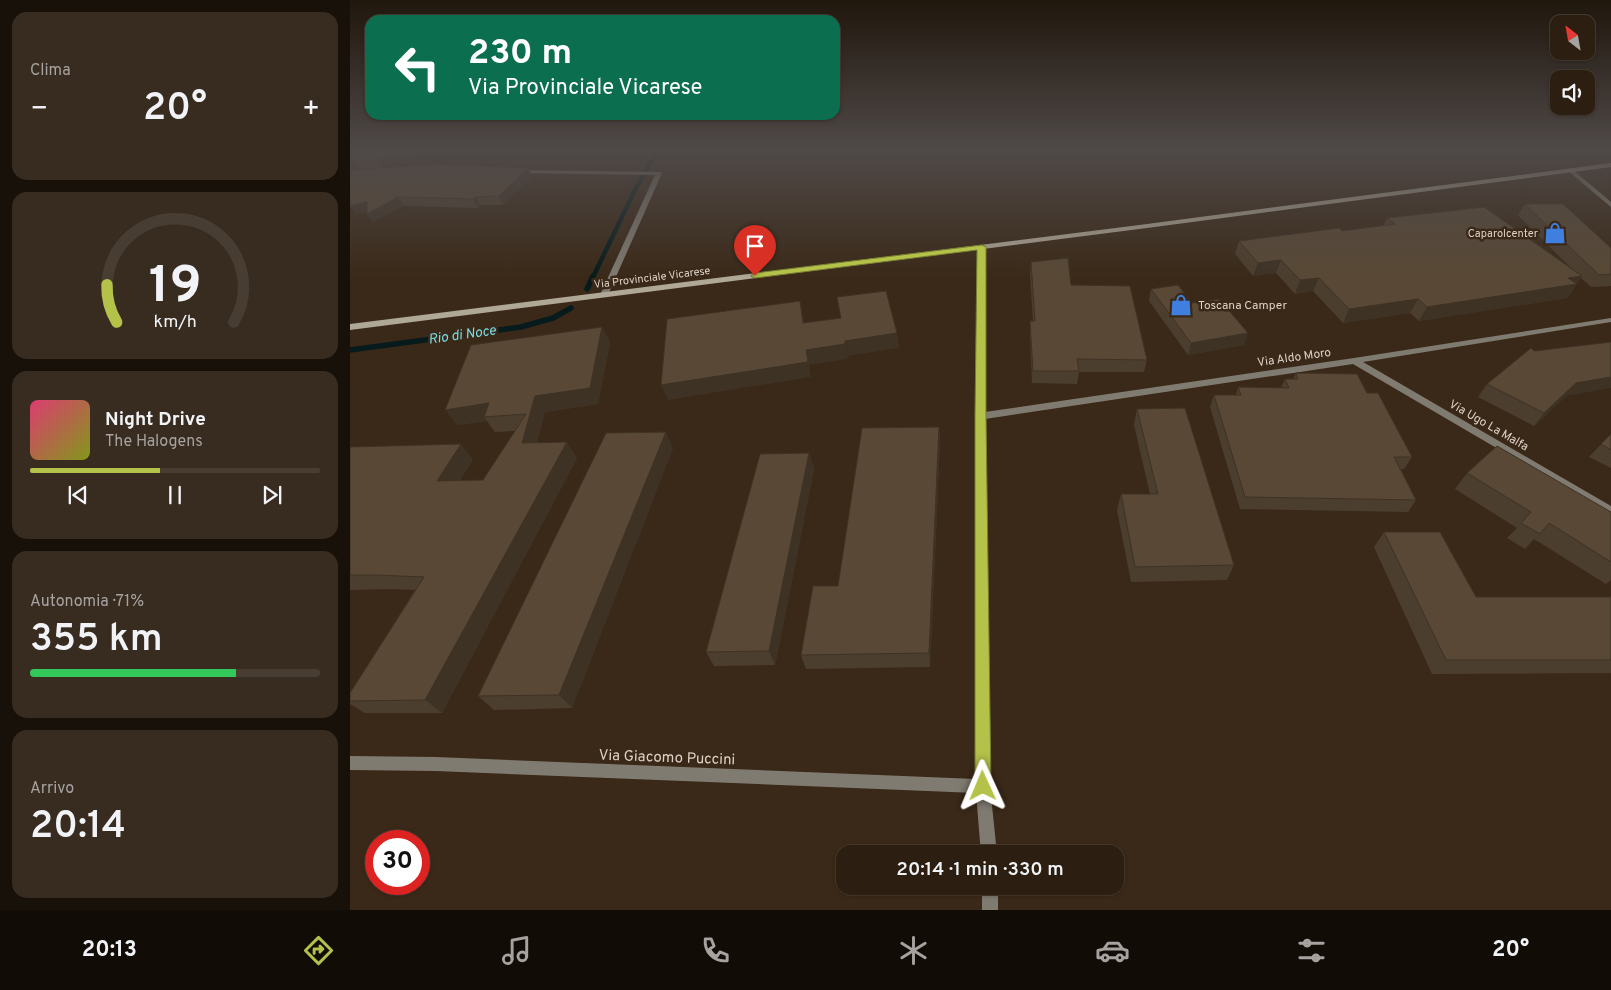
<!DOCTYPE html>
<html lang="it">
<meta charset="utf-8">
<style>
:root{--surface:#2c1f12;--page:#382c20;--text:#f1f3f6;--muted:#a6a29f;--line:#483d32;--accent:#b5c249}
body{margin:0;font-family:Overpass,sans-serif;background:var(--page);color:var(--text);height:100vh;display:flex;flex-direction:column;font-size:19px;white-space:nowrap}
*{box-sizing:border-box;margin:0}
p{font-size:16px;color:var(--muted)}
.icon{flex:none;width:28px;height:28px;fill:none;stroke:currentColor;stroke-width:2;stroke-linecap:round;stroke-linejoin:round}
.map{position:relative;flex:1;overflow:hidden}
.details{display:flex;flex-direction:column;gap:12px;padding:12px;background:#18110a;width:350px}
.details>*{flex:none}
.guide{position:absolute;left:15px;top:15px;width:475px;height:105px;border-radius:15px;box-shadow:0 1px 4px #0004,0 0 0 1px var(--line);background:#0b6e4f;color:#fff;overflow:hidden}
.needle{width:32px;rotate:329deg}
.fabs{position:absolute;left:1200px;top:15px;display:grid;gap:10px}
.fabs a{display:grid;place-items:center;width:45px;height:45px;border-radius:10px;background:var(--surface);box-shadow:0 1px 4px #0004,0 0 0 1px var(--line);font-size:25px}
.speed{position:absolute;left:15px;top:830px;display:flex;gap:10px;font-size:25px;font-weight:700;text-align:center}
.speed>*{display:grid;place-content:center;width:65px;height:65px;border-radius:50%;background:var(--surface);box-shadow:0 1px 4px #0004,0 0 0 1px var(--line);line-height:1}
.speed .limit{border:8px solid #d22;background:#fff;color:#111}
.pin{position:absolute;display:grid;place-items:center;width:42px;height:42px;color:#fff;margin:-51px -21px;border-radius:50% 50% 50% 0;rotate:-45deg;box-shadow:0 0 5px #0007}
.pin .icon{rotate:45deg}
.me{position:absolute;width:55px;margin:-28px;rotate:359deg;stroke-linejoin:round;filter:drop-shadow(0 0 4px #0008)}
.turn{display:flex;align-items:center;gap:18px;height:105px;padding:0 20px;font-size:22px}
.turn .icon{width:65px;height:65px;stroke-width:2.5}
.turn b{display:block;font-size:35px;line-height:42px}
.big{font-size:38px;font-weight:600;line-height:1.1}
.details .tile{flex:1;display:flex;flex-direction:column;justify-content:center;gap:8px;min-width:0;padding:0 18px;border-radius:15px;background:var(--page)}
.details .dial{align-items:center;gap:0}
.dial svg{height:130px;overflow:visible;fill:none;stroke:var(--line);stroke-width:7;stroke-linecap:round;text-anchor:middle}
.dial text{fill:var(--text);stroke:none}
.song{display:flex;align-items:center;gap:15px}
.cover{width:60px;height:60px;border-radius:8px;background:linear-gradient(135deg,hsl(340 70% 55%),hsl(70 70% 35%))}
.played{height:5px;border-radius:2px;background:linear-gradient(90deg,var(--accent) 45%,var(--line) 45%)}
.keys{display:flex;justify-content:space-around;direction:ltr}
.heat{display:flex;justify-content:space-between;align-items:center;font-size:28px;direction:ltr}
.charge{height:8px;border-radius:4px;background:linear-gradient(90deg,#34c759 71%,var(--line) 0)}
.trip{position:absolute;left:486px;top:845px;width:288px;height:50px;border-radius:15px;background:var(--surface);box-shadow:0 1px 4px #0004,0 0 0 1px var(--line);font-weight:600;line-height:50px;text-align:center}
.tabs{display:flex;height:80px;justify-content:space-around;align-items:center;background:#120c07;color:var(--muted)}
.tabs .icon{width:35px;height:35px}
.tabs .selected{color:var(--accent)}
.tabs b{font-size:22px;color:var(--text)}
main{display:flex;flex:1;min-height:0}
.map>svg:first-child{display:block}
</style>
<main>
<section class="details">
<div class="tile"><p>Clima</p>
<div class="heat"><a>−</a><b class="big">20°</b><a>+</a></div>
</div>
<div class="tile dial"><svg viewBox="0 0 100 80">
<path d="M14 69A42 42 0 1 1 86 69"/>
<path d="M14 69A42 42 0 0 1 8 46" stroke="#b5c249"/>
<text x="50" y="56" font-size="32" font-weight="700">19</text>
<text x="50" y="72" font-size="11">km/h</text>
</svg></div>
<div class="tile">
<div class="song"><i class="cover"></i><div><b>Night Drive</b><p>The Halogens</p></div></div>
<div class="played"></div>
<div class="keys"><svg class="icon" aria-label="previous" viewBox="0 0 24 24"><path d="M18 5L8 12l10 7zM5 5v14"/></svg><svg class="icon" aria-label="pause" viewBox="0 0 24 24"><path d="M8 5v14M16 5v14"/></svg><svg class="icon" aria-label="next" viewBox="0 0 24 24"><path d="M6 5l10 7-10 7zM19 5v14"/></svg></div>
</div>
<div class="tile"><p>Autonomia · 71%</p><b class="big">355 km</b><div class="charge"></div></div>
<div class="tile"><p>Arrivo</p><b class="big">20:14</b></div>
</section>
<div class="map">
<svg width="1261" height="910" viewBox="0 0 1261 910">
<rect width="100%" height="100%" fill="#3a2918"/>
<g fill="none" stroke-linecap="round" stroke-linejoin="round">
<polyline stroke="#071b1d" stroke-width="4.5" points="243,277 284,192 307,150"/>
<g stroke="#071b1d" stroke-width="5.5">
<polyline points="237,289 243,276"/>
<polyline points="0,350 171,327 203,318 221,308"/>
</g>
<g fill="#807b71" fill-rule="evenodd">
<polygon points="1218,169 1222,169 1261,202 1261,207 1218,171"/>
<polygon points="167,170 311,172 312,173 257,297 251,297 250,295 305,175 165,173 165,171"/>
<polygon points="629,245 636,247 635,412 1004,358 1261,318 1261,322 1013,362 1261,506 1261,515 1003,364 635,419 640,786 647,854 631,854 626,793 86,771 0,770 0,756 86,757 626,779 625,416"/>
<rect x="632" y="886" width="16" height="24"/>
</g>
<polygon fill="#b0a897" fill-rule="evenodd" points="1261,163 1261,167 797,228 0,330 0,324 797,224"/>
</g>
<g fill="#4c3e2e">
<polygon points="0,150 65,150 35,167 182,176 153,205 130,205 128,208 54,206 23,222 17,212 6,214 0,206"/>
<polygon points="1175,204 1261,248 1261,286 1241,287 1231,278 1217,298 1069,321 1060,313 993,323 963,291 945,294 926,273 903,276 885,254 889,241 992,231 1033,226 1037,218 1222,269 1168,215"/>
<polygon points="681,262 721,285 797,360 794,372 729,372 727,384 682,383 680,334 680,321 683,321 680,274"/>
<polygon points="801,289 842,303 894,345 838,355 799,301"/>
<polygon points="252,327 260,343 248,404 195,412 187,442 227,458 92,713 15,713 0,704 0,693 65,590 42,589 0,590 0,447 123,459 110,480 133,480 165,431 145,432 137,421 107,425"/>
<polygon points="946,373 1017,393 1062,457 1054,469 1051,469 1066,500 1058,512 890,509 860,407 864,395 886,395 888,387 931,388 935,379 943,379"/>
<polygon points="1137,384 1216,396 1184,426 1128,397"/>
<polygon points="787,409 884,565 877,580 781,582 767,510 771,494 800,494 784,425"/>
<polygon points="589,427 590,443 580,667 456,669 451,655"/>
<polygon points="1261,434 1261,468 1239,457"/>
<polygon points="323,448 222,708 144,710 128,696"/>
<polygon points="459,453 464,469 425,665 364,666 356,652"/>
<polygon points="1117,473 1261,512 1261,580 1256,584 1184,539 1175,549 1157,538 1167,528 1105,489"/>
<polygon points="1034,532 1126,597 1261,597 1261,673 1082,674 1024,547"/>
</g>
<g fill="#3e3225">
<polygon points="46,150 65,150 33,168 28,160"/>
<polygon points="3,162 9,170 0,174 0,163"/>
<polygon points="178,168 182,176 153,205 149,196"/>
<polygon points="48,197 54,206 23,222 17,214"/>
<polygon points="125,197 130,205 128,208 123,199"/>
<polygon points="17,202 23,210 6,214 0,206"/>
<polygon points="931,260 926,273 903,276 908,263"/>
<polygon points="1232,276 1217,298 1069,321 1077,307 1218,278"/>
<polygon points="969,278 963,291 945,294 950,280"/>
<polygon points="1068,299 1060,313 993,323 999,309"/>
<polygon points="450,301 453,315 456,338 453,323"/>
<polygon points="252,327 260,343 248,404 195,412 183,458 172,443 185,396"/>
<polygon points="547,333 549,348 497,356 495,341"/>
<polygon points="898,333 894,345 838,355 841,343"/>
<polygon points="495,344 498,359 459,365 461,377 318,400 311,385 456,350"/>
<polygon points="1261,377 1261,388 1216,396 1184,426 1194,413 1226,383"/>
<polygon points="139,403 134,417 137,421 107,425 95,410"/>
<polygon points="589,427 590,443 580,667 579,653"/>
<polygon points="316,432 323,448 222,708 209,695"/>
<polygon points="217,442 227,458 92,713 75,700"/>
<polygon points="111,444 123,459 100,496 87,481"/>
<polygon points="459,453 464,469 425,665 419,651"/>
</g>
<g fill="#584835" stroke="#3e3225">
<polygon points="0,150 46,150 28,160 3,162 0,163"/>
<polygon points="86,164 178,168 149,196 125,197 123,199 48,197 17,214 17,202 0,206 0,171 5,170"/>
<polygon points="1175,204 1213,204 1261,248 1261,274 1249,275"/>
<polygon points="1134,207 1232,276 1218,278 1227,284 1077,307 1068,299 999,309 969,278 950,280 931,260 908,263 889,241 989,228 992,231 1045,224 1037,218"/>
<polygon points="718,258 721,285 780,286 797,360 727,359 729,371 683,371 680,321 685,321 681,262"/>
<polygon points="828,285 842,303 869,299 898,333 841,343 801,289"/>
<polygon points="536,291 547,333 495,341 495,344 456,350 458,362 311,385 317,319 450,301 453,323 491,318 487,297"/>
<polygon points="252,327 240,388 185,396 172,443 217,442 75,700 0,701 0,693 74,577 25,575 0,575 0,447 111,444 87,481 133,480 176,414 134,417 139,403 95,410 121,345"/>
<polygon points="1261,342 1261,377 1226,383 1194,413 1137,384 1181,348 1184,351"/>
<polygon points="946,373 1007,374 1017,393 1028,393 1062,457 1044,457 1066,500 895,497 864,395 891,395 888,387 939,388 935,379 948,379"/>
<polygon points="835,408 884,565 785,567 771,494 808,494 787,409"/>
<polygon points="589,427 579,653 451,655 463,586 488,586 512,428"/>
<polygon points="316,432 209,695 128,696 256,433"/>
<polygon points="1261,434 1261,450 1251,444"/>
<polygon points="1147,446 1261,512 1261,562 1199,523 1190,534 1171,523 1181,512 1117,473"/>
<polygon points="459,453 419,651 356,652 410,454"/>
<polygon points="1034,532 1090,532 1126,597 1261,597 1261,660 1096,660"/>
</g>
<linearGradient id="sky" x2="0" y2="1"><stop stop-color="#20170d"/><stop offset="0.54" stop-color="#4f4948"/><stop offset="1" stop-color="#4f4948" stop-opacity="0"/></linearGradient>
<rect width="1261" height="278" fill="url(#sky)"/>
<polygon fill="#b5c249" stroke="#767e2f" points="632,245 636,247 636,416 641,786 639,792 633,794 627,792 625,786 625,416 627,250 405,278 401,276 405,273"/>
<defs>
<g id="shop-bare" transform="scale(1.725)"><path d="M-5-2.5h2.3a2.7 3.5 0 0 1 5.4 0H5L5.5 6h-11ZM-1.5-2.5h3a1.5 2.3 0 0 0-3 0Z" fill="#3f7fe0" stroke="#3a2918" stroke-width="2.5" paint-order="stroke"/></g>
</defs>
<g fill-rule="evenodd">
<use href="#shop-bare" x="1205" y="233"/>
<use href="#shop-bare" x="831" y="305"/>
</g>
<g text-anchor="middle" stroke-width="5" stroke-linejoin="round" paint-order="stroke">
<g font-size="11" fill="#ded2c8" stroke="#3a2918" text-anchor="end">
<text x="1188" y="237">Caparolcenter</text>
</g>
<g font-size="11" fill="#ded2c8" stroke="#3a2918">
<text transform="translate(302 277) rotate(-7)" y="4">Via Provinciale Vicarese</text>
</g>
<g font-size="12" fill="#ded2c8" stroke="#3a2918" text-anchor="start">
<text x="848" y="309">Toscana Camper</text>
</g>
<g font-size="12" fill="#ded2c8" stroke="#3a2918">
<text transform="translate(944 357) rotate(-8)" y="4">Via Aldo Moro</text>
<text transform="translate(1139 425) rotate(30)" y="4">Via Ugo La Malfa</text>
</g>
<g font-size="14" font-style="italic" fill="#78dee6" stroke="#3a2918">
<text transform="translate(112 334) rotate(-8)" y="5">Rio di Noce</text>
</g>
<g font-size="15" fill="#ded2c8" stroke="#3a2918">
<text transform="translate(317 757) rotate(2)" y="5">Via Giacomo Puccini</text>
</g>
</g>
</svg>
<div class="fabs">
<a><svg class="needle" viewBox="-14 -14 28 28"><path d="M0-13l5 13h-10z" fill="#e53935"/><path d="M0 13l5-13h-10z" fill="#a6a29f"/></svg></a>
<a><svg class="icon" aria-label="sound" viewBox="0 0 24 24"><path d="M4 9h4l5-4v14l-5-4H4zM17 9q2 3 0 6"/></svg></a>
</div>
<div class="speed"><div class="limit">30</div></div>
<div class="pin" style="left:405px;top:276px;background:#d93025"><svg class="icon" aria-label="arrive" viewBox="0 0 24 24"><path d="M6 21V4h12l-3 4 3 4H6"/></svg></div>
<svg class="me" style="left:633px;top:786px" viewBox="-20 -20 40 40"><path d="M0-17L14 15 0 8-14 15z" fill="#b5c249" stroke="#fff" stroke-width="4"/></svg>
<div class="trip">20:14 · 1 min · 330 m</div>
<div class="guide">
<div class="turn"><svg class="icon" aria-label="left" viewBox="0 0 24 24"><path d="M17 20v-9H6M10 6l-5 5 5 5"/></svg><div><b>230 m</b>Via Provinciale Vicarese</div></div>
</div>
</div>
</main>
<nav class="tabs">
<b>20:13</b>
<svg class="icon selected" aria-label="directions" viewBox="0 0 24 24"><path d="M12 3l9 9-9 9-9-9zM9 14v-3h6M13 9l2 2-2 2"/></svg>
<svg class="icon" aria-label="music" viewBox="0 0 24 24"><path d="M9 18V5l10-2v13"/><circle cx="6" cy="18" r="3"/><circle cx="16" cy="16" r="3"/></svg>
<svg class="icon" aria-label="phone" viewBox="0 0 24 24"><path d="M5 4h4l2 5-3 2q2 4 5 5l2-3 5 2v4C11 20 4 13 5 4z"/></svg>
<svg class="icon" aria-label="climate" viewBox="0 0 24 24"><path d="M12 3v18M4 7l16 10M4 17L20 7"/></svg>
<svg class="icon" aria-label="car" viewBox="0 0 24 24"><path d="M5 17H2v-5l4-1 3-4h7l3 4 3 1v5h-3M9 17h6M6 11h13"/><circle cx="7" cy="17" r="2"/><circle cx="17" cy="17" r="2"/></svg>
<svg class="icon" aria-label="filters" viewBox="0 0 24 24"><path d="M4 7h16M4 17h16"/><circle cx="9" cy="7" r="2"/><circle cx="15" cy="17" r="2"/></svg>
<b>20°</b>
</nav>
